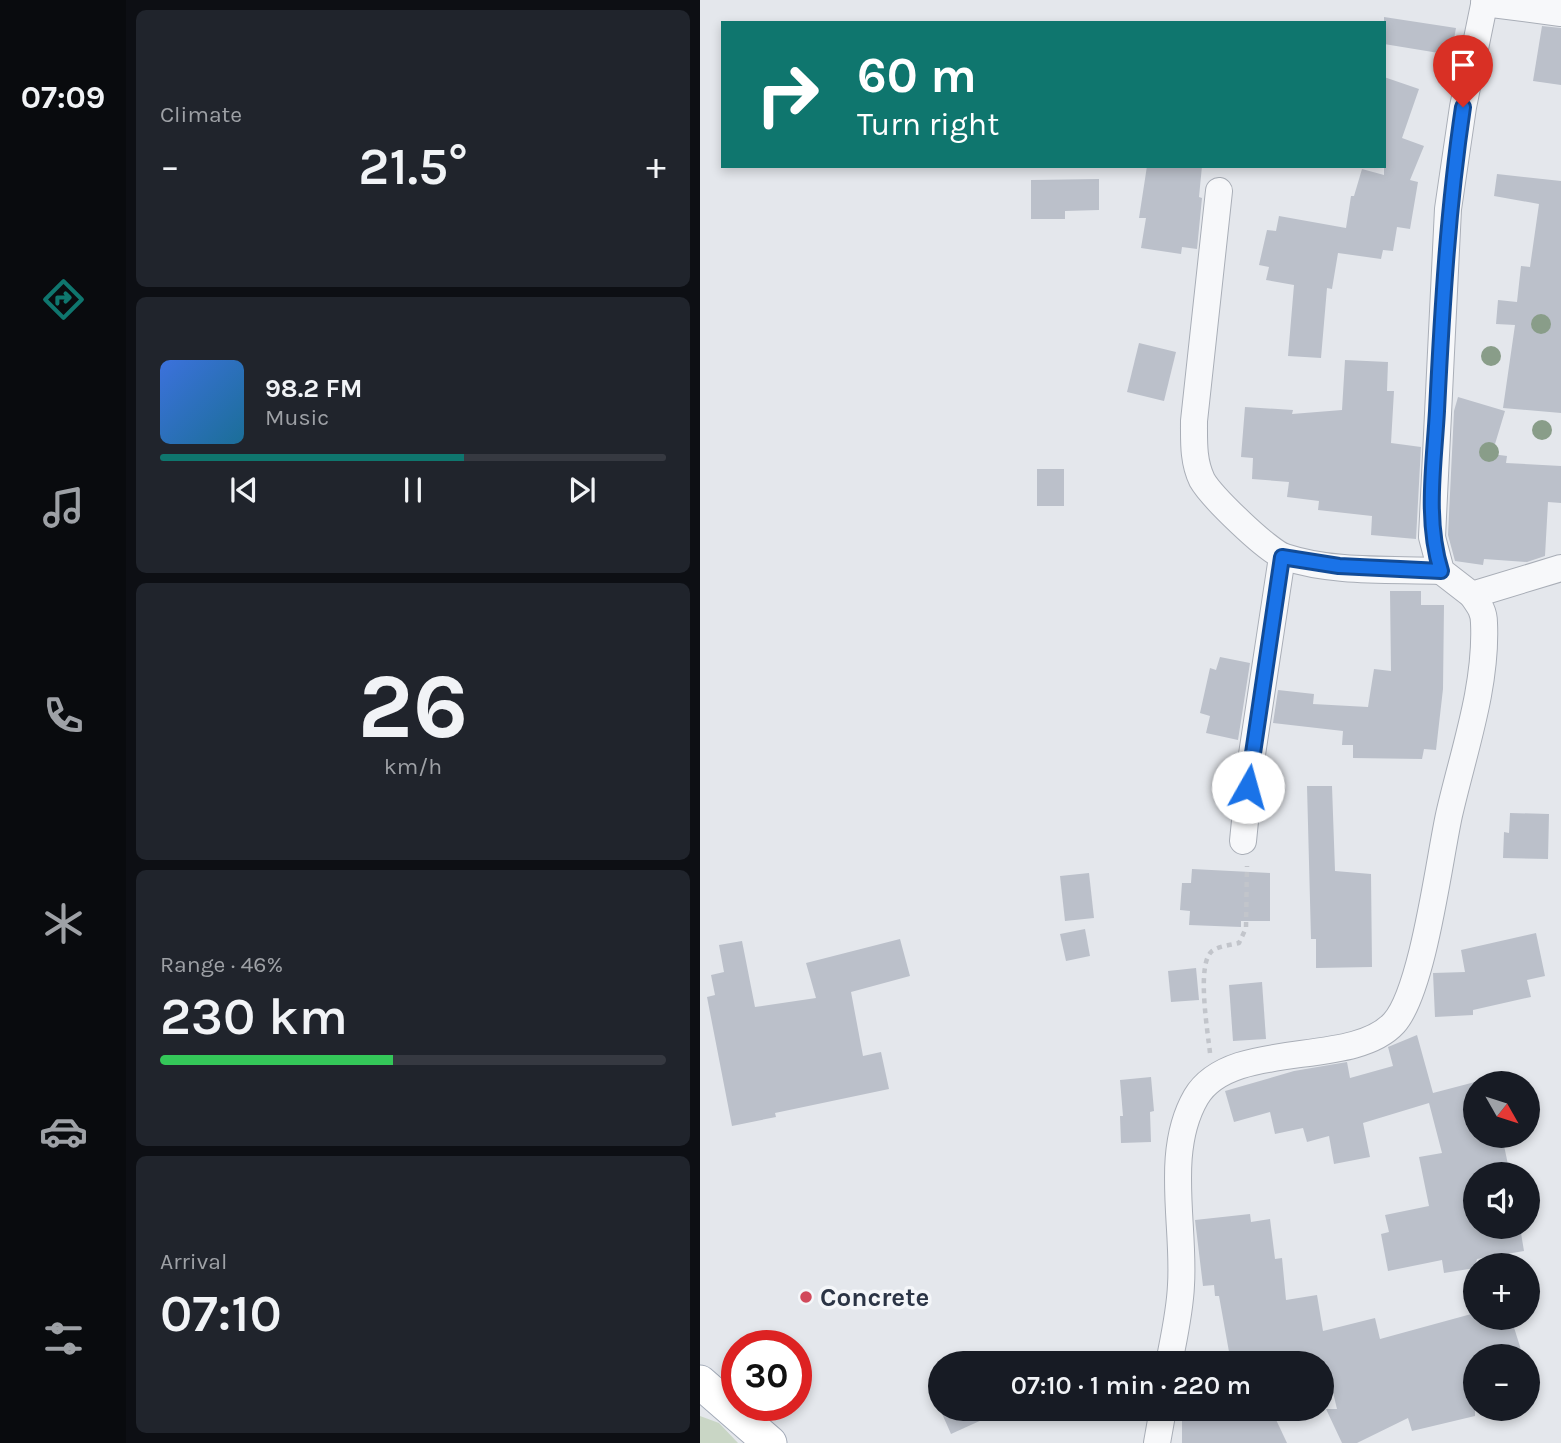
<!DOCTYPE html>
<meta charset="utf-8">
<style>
:root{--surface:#171b24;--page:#20242c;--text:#f1f3f6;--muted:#9ea1a6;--line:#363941;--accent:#0f766e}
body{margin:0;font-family:Karla,sans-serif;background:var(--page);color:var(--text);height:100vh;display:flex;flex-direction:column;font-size:26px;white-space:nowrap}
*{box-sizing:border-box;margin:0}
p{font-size:23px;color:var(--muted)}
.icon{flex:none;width:38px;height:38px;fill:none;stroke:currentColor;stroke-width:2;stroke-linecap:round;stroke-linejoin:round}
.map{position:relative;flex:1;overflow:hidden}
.details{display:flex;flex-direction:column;gap:10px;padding:10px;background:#0d0f14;width:574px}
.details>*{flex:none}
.guide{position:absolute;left:21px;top:21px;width:665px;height:147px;border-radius:0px;box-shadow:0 4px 10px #0003;background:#0f766e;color:#fff;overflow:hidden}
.needle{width:46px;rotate:129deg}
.controls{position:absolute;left:763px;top:1071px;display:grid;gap:14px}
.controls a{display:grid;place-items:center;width:77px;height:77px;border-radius:50%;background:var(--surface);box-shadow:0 4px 10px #0003;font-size:35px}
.speed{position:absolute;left:21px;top:1330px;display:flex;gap:14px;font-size:35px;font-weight:700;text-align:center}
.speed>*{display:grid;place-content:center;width:91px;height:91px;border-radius:50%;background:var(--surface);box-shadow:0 4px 10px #0003;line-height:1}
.speed .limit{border:10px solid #d22;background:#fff;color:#111}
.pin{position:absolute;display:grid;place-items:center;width:60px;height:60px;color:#fff;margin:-72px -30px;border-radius:50% 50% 50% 0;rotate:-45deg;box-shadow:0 0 7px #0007}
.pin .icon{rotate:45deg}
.me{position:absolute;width:77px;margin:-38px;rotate:7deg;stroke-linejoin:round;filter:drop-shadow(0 0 5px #0008)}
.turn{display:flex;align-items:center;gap:24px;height:147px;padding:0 21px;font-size:32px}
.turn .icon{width:91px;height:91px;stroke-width:2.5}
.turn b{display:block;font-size:49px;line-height:60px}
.big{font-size:52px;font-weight:600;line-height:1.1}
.details .card{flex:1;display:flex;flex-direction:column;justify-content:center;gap:10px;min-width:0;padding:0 24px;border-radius:10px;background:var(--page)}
.details .dial{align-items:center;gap:0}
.dial b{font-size:91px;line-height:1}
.song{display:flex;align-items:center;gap:21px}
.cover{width:84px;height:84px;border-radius:10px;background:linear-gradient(135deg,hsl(220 70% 55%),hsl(200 70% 35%))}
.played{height:7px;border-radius:4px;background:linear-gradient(90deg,var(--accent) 60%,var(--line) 60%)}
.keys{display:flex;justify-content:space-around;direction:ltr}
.heat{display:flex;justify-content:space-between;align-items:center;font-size:38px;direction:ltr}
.charge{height:10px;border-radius:5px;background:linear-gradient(90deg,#34c759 46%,var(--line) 0)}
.trip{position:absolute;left:228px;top:1351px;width:406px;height:70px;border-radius:35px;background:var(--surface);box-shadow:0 4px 10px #0003;font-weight:600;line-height:70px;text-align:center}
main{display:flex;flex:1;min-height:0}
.tabs{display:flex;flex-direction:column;width:126px;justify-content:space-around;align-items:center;background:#090b0e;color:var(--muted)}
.tabs .icon{width:49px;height:49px}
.tabs .active{color:var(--accent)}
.tabs b{font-size:32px;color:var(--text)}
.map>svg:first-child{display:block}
</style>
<main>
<nav class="tabs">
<b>07:09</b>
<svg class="icon active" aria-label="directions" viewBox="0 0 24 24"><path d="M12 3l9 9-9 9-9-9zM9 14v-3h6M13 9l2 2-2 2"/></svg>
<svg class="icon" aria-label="music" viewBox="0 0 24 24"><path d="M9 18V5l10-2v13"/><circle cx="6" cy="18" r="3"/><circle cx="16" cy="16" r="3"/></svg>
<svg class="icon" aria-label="phone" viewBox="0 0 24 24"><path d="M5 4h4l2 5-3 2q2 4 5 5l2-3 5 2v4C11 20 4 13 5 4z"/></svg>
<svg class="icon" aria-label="climate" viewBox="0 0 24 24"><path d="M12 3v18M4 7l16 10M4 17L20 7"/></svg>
<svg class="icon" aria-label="car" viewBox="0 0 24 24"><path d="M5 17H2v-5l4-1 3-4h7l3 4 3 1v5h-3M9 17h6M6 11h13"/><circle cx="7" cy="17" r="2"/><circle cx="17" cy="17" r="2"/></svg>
<svg class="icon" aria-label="filters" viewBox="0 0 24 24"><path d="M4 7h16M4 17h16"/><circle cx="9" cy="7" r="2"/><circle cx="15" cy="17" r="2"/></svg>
</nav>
<section class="details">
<div class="card"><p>Climate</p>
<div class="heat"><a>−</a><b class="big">21.5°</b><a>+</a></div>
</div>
<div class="card">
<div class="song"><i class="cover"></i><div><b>98.2 FM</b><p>Music</p></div></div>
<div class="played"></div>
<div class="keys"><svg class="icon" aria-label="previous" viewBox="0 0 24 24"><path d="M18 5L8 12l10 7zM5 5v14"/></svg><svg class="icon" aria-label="pause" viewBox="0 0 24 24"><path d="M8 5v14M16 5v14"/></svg><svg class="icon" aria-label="next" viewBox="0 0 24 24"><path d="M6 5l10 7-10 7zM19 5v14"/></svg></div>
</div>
<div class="card dial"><b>26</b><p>km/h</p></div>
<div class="card"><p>Range · 46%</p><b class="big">230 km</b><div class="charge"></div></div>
<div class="card"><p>Arrival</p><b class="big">07:10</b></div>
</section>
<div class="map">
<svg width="861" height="1443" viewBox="0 0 861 1443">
<rect width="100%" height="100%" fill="#e4e7ec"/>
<polygon fill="#c9d6c5" points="0,1416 19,1423 38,1443 0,1443"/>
<g fill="#bbc0ca">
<polygon points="684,17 756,28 751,55 684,44"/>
<polygon points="842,26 861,28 861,85 833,81"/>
<polygon points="684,77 719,89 702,138 724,146 710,180 718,182 710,229 697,227 693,251 683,250 681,259 638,253 632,289 627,288 621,358 588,356 594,285 566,280 569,267 559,265 567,230 576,231 579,216 646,228 651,196 654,196 662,169 684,175"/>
<polygon points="447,166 502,166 499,197 502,198 497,249 482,247 481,254 441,248 446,218 439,218"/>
<polygon points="797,174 861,181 861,413 803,408 815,325 796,324 798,300 817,302 821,266 830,267 839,204 794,196"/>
<polygon points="399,179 399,210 365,211 365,219 331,219 331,180"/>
<polygon points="439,343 476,352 464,401 427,392"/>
<polygon points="645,360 688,362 687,391 694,391 691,443 721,447 716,539 671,535 672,516 618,510 619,501 587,497 589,482 552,479 553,458 541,457 545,407 593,410 592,414 642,410"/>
<polygon points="758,397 805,411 792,454 807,456 806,463 861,466 861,503 848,502 845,556 827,562 784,559 783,565 755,561 748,535 754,411"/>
<rect x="337" y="469" width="27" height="37"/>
<polygon points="690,591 721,591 721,605 744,605 743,689 736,750 724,749 722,759 653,758 653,745 642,745 643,731 573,723 578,690 614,694 613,704 668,707 674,669 691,671"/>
<polygon points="520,657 550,663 538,740 506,733 510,716 500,713 510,668 516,670"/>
<polygon points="607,786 632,786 635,871 671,874 672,967 616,968 616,939 611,939"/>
<polygon points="810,813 849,814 848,859 803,858 804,832 809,833"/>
<polygon points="492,869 570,873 570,921 541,921 541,927 489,925 490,911 480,910 482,883 491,883"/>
<polygon points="389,873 394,918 365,921 360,876"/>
<polygon points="385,929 390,956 366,961 360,934"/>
<polygon points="836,933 845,976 827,980 831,997 773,1010 773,1015 735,1017 733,973 765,972 761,950"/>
<polygon points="200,939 210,976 151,992 163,1056 181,1052 189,1089 75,1113 76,1117 32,1126 7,997 15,995 11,975 24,972 19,945 42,941 55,1007 116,998 106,963"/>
<polygon points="496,968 499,1000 471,1002 468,971"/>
<polygon points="562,982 566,1039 533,1041 529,985"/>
<polygon points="717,1035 733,1093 775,1082 775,1136 802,1136 810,1174 775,1174 775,1227 820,1227 824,1251 777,1259 775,1268 744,1273 742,1260 688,1271 681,1234 689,1232 685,1215 729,1206 719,1157 742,1153 729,1103 663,1123 670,1157 634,1164 629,1136 607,1142 603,1128 575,1134 570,1112 534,1122 525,1091 594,1071 647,1062 650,1078 693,1066 688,1047"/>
<polygon points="451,1077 454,1111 450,1112 451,1142 421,1143 420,1116 423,1116 420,1080"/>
<polygon points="550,1214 551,1222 570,1219 575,1259 582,1258 586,1300 617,1295 623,1331 675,1318 680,1339 775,1313 775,1318 811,1318 823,1356 775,1356 775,1416 712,1431 708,1418 657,1443 642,1443 626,1409 637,1409 626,1363 531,1363 519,1296 515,1296 514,1285 503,1286 495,1220"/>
<polygon points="240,1409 306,1409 251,1434"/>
<polygon points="482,1409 571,1409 587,1443 482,1443"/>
</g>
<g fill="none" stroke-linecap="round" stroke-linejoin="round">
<g stroke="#a9aeb7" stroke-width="28">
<g id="minor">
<polyline points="785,0 763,107 748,209 732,537 741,571 772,595 861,568"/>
<polyline points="784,3 861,13"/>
<path d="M519,191L494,421C494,442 493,461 502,480C511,496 568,552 585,557C633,573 690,569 741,571"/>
<polyline points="543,841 551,761 582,557"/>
<path d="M469,1363C474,1337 480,1311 481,1285C485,1225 464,1152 496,1097C531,1038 652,1069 694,1023C723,991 739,861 749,815C763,753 787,687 784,623C784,611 779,605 772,595"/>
<polyline points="457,1443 463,1409"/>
</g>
</g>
<g stroke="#a3abb8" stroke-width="35">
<polyline id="major" points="0,1382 70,1443"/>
</g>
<path stroke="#c2c5cb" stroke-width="4.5" stroke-dasharray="5 5" stroke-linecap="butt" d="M510,1053C508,1033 496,964 512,951C519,946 531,945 539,943L546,928L547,866"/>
<use href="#minor" stroke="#f7f8fa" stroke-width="26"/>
<use href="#major" stroke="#fff" stroke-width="33"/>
</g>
<g fill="#899d89">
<circle cx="841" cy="324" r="10"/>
<circle cx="791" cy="356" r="10"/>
<circle cx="842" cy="430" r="10"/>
<circle cx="789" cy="452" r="10"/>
</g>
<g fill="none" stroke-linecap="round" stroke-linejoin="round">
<g stroke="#114b97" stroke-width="18">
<path id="route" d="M548,787L582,557L639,566L741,571C725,520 734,464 737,411C742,309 748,208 763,107"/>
</g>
<use href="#route" stroke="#1a73e8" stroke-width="12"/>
</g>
<circle fill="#d1495b" stroke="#f4f6f9" stroke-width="2.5" cx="106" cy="1297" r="7"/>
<g text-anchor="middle" stroke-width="7" stroke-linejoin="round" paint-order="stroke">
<g font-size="26" font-weight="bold" fill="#2b3445" stroke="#f4f6f9" text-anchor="start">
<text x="120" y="1306">Concrete</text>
</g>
</g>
</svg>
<div class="controls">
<a><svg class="needle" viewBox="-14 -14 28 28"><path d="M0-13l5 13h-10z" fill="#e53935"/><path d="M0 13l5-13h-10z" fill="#9ea1a6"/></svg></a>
<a><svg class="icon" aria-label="sound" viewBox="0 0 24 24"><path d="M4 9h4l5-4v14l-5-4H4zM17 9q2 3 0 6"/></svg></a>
<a>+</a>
<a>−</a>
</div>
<div class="speed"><div class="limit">30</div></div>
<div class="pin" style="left:763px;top:107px;background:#d93025"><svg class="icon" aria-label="arrive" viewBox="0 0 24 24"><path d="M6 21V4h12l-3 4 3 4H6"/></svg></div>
<svg class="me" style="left:548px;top:787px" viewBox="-20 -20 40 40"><circle r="19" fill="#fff"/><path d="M0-13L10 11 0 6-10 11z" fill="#1a73e8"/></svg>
<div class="trip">07:10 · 1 min · 220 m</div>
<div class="guide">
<div class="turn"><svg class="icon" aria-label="right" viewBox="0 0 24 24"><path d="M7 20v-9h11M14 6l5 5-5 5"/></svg><div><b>60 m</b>Turn right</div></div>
</div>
</div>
</main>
